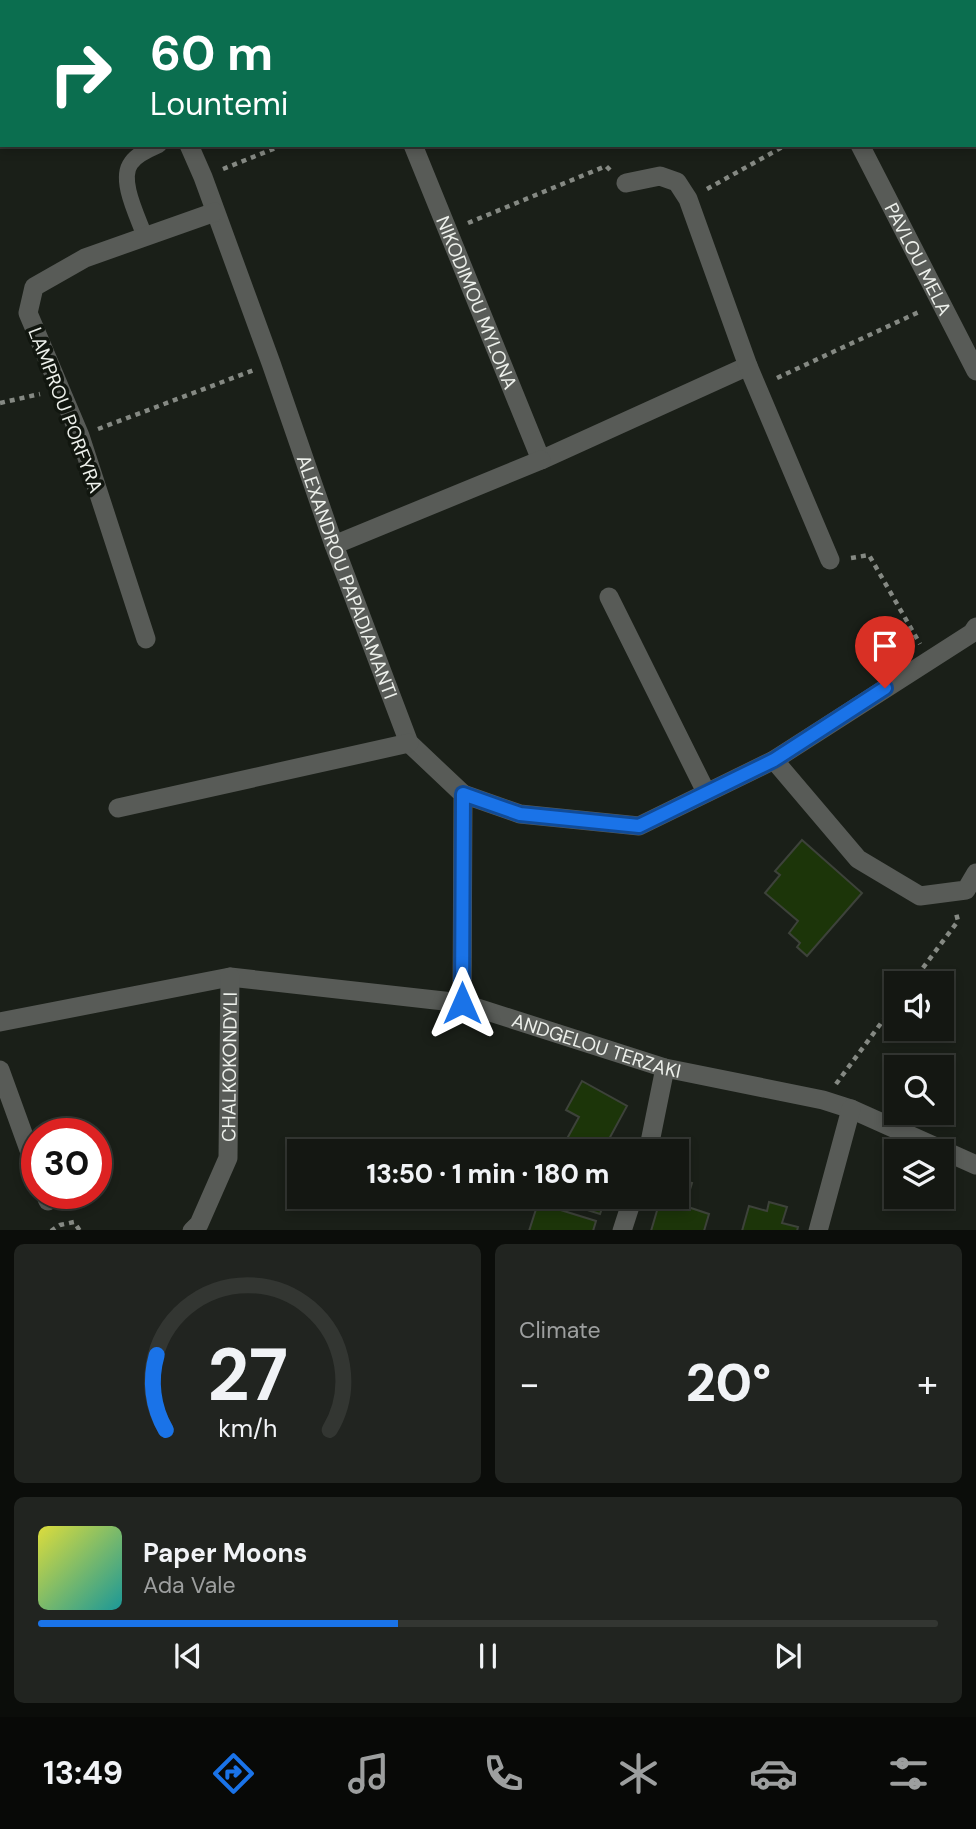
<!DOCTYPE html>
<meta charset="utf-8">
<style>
:root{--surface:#141712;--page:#212420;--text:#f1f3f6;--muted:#9d9f9f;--line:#333632;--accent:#1a73e8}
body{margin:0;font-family:"DM Sans",sans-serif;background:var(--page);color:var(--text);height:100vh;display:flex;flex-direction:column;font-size:26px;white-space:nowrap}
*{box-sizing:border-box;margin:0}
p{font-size:23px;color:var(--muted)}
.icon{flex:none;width:38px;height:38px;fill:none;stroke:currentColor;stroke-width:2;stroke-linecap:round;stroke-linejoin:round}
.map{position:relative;height:1230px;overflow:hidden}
.details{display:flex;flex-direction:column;gap:14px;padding:14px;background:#0b0d0a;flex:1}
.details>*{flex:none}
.hud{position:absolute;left:0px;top:0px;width:976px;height:147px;box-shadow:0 4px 10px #0003,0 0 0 2px var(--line);background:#0b6e4f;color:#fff;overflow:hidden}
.controls{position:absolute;left:884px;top:971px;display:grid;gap:14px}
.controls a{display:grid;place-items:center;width:70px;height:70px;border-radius:0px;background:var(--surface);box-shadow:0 4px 10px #0003,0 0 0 2px var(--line);font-size:35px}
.speed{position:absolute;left:21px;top:1118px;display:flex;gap:14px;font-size:35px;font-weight:700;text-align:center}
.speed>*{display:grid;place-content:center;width:91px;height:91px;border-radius:50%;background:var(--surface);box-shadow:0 4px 10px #0003,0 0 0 2px var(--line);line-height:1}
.speed .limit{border:10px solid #d22;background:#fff;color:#111}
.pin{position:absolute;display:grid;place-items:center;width:60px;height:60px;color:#fff;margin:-72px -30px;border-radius:50% 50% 50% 0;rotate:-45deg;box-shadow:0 0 7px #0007}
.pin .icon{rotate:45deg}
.me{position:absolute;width:77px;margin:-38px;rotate:0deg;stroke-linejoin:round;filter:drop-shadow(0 0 5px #0008)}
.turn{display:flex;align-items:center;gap:24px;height:147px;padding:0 35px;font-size:32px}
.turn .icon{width:91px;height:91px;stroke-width:2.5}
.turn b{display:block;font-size:49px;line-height:60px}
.big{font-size:52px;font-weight:800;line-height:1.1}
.details .widget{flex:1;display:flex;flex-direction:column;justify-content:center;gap:10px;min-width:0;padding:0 24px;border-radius:10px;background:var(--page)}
.details .dial{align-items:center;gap:0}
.dial svg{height:182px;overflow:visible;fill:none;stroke:var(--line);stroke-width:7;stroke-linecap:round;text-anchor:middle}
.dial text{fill:var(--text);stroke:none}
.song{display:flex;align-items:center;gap:21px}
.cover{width:84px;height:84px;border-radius:10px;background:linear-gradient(135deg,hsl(60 70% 55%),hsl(180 70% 35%))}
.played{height:7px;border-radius:4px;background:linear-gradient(90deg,var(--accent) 40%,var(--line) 40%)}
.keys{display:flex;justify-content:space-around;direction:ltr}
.heat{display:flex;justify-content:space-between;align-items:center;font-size:38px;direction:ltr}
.details .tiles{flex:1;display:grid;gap:14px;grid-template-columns:1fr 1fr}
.widget:last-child{grid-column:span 2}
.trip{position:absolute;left:287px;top:1139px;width:402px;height:70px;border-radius:0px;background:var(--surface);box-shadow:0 4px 10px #0003,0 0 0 2px var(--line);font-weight:800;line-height:70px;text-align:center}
.menu{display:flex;height:112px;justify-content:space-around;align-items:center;background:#080907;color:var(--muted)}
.menu .icon{width:49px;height:49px}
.menu .current{color:var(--accent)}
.menu b{font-size:32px;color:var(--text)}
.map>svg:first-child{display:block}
</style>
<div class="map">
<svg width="976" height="1231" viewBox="0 0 976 1231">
<rect width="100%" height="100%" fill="#1a1f18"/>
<g fill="#1c3509" stroke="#3d423a" stroke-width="2">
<polygon points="802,840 862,893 807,956 797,947 800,943 789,933 798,921 765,893 780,875 775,871"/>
<polygon points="582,1081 627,1106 602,1152 573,1152 563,1146 579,1117 566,1110"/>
<polygon points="677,1179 692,1183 685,1206 709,1214 704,1231 651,1231 661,1197 677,1197"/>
<polygon points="546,1197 606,1197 600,1214"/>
<polygon points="769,1202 787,1207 782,1223 798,1227 797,1231 742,1231 749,1206 767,1211"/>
<polygon points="538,1203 596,1221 593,1231 529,1231"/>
</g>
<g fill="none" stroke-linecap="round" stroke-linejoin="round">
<g stroke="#858983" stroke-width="4.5" stroke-dasharray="5 5" stroke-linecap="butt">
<polyline points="223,169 283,145"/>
<polyline points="707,189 786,145"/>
<polyline points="468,223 606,166 610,170"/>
<polyline points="777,378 921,311"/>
<polyline points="0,403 40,394"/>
<polyline points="98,429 254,370"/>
<polyline points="851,558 869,555 920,644"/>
<polyline points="911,984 958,921 956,913"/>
<polyline points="836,1084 896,1003"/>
<polyline points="51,1231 60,1225 74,1222 80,1231"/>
</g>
<path stroke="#585b57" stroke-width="16" d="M145,237C139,219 118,180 131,163C137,154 150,149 159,145"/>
<g stroke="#585b57" stroke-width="19">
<polyline points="126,0 126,2"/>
<polyline points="494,0 494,2"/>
<polyline points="786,0 787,2"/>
<polyline points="582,2 585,0"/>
<path id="s1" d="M189,145L203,177L271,363L334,545L409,743L463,794L462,1003"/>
<path id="s2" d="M413,145L541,460L748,366"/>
<path id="s3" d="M860,145L976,371"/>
<polyline points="626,183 660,176 677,182 688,199 748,366 830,560"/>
<polyline points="334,545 541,460"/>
<polyline points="609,597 706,792"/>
<polyline points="146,639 80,436 28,313 34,287 85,258 215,212"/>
<polyline points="774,760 858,859 920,896 966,890 976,873"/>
<polyline points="463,794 520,814 639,826 774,760 972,633 976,627"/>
<polyline points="118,808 409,743"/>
<path id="s4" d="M0,1022L230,977L462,1003L665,1068L823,1100L851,1109L976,1165"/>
<polyline points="0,1070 37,1172"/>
<polyline points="648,1152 665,1068"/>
<polyline points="45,1194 48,1201"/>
<path id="s5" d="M192,1231L199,1224L228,1158L230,977"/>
<polyline points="622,1231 633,1197"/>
<polyline points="818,1231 851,1109"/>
</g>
</g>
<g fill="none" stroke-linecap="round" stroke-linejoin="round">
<g stroke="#114b97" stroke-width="18">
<polyline id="route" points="462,1003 463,794 520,814 639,826 774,760 885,688"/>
</g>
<use href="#route" stroke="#1a73e8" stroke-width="12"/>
</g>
<g text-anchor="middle" stroke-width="7" stroke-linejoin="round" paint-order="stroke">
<g font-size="19" fill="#edf0eb" stroke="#11160f">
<text dy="7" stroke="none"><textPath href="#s3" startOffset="128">PAVLOU MELA</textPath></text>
<text dy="7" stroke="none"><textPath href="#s2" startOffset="170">NIKODIMOU MYLONA</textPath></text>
<text transform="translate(66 410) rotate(69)" y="7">LAMPROU PORFYRA</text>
<text dy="7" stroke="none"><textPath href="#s1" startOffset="460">ALEXANDROU PAPADIAMANTI</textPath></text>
<text dy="7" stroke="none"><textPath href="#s4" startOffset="609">ANDGELOU TERZAKI</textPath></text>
<text dy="7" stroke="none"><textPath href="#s5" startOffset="173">CHALKOKONDYLI</textPath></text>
</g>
</g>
</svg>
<div class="controls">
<a><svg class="icon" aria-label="sound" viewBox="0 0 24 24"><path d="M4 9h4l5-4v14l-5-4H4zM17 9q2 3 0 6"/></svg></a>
<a><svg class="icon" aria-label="search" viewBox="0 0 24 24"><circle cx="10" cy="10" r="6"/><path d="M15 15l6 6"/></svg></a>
<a><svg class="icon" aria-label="layers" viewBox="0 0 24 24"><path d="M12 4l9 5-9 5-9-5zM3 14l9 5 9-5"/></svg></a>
</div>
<div class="speed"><div class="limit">30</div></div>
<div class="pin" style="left:885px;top:688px;background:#d93025"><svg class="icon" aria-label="arrive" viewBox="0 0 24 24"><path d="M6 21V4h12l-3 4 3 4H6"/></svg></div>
<svg class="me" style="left:462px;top:1003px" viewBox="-20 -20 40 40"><path d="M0-17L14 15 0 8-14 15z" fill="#1a73e8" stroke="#fff" stroke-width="4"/></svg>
<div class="trip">13:50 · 1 min · 180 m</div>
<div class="hud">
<div class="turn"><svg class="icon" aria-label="right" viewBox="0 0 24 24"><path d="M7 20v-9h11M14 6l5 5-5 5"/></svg><div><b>60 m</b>Lountemi</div></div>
</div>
</div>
<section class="details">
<div class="tiles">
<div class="widget dial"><svg viewBox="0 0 100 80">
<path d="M14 69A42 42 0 1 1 86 69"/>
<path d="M14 69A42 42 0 0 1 10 36" stroke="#1a73e8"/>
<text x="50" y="56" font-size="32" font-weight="700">27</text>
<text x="50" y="72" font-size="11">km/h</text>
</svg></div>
<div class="widget"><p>Climate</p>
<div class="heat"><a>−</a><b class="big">20°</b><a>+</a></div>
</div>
<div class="widget">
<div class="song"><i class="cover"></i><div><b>Paper Moons</b><p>Ada Vale</p></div></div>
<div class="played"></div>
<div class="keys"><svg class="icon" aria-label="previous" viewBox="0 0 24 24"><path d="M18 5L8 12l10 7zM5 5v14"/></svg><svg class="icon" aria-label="pause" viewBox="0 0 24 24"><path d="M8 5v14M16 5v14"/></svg><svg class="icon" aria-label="next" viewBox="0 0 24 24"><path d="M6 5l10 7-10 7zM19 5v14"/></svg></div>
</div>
</div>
</section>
<nav class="menu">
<b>13:49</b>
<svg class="icon current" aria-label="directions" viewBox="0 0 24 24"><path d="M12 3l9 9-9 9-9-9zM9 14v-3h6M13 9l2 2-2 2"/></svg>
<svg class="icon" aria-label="music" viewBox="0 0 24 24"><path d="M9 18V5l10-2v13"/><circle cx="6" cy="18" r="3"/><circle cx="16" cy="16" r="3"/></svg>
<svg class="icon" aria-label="phone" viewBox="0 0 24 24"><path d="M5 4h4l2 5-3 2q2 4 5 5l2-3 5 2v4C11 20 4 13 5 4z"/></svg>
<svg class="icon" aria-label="climate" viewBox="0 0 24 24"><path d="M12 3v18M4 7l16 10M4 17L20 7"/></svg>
<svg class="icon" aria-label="car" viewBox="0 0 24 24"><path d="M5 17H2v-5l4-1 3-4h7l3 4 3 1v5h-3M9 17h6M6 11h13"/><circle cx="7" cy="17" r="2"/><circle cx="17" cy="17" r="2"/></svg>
<svg class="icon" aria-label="filters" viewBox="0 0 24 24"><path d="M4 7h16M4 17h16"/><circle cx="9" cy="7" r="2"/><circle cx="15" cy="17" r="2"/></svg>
</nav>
